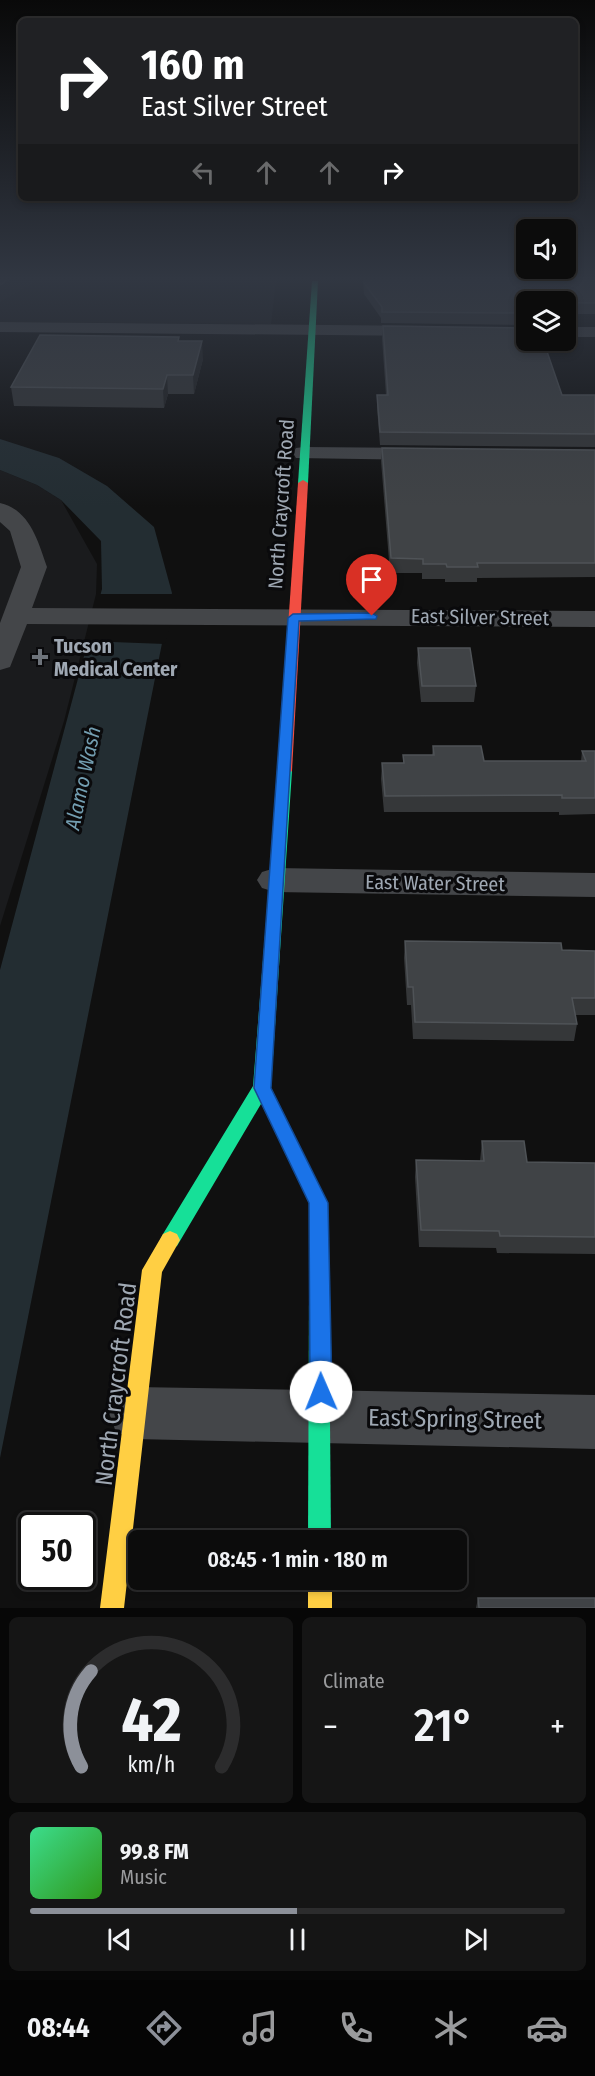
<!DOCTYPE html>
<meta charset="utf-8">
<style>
:root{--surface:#0c0c0c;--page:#151515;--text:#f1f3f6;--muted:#9a9b9d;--line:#2c2c2d;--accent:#8c9099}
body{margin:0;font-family:"Fira Sans Condensed",sans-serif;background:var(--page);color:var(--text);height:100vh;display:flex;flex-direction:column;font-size:22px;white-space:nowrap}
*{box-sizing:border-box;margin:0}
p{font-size:20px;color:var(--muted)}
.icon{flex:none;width:33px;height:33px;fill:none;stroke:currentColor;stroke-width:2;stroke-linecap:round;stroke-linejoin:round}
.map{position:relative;height:1608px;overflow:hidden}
.side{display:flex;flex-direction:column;gap:9px;padding:9px;background:#070707;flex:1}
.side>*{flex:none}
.hud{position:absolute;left:18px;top:18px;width:560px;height:183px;border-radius:9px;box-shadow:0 3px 9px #0003,0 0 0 2px var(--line);background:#202124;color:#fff;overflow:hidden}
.tools{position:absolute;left:516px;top:219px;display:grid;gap:12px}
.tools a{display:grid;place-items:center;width:60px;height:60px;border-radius:9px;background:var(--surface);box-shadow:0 3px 9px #0003,0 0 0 2px var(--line);font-size:30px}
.speed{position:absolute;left:18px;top:1512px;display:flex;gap:12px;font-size:30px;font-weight:700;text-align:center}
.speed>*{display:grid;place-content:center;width:78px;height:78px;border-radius:50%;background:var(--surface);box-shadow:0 3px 9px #0003,0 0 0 2px var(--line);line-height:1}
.speed .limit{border:3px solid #111;border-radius:9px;background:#fff;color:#111}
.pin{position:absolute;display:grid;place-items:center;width:51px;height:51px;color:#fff;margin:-62px -26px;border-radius:50% 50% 50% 0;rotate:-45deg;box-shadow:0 0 6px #0007}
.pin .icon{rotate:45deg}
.me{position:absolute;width:66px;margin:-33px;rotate:359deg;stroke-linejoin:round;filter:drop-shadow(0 0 4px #0008)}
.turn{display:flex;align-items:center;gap:21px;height:126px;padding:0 24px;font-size:27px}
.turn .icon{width:78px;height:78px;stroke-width:2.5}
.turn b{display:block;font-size:42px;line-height:51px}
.lanes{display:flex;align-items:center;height:57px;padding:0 24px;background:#0003;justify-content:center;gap:30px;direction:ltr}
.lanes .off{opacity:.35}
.big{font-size:45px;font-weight:600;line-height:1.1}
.side .card{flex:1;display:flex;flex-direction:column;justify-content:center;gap:9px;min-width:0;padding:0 21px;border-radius:9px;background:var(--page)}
.side .dial{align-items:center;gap:0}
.dial svg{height:156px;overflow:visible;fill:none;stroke:var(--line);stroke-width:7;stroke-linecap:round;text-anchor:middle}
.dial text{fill:var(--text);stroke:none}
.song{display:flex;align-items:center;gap:18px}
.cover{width:72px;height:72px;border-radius:9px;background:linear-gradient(135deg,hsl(150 70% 55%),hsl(110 70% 35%))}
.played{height:6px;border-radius:3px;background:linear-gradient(90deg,var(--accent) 50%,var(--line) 50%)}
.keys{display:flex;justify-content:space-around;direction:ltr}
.heat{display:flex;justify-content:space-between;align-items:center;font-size:33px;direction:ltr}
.side .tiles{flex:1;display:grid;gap:9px;grid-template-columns:1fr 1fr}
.card:last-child{grid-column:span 2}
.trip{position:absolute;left:128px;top:1530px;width:339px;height:60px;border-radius:9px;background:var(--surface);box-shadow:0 3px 9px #0003,0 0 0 2px var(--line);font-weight:600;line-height:60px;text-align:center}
.tab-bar{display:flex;height:96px;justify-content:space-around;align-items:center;background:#050505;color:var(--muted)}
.tab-bar .icon{width:42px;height:42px}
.tab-bar .active{color:var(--accent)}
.tab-bar b{font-size:27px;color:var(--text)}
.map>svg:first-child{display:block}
</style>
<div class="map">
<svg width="595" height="1608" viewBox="0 0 595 1608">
<rect width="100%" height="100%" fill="#101010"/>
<g fill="#1a1b1d">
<polygon points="0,281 276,281 271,324 0,322"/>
<polygon points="0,470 37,485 61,500 97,564 96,594 64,721 0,926"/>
</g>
<polygon fill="#232d32" points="0,439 59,458 107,486 154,527 172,593 0,1458 0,970 102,589 101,541 61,500 37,485 0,470"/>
<polygon fill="#101010" points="98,594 175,594 175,608 165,644 86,641"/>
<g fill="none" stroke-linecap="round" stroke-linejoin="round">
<g fill="#444649" fill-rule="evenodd">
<polygon points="0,322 429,326 435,327 438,331 435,335 429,336 0,332"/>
<rect x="566" y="327" width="29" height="10"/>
<polygon points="304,447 425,448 433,449 436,454 433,459 425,460 296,458 293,453 296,448"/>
<path d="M0,503C30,510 38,541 47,567L32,608L595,611V627L27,624L10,667L0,670V623L21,567L10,531L0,522Z"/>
<polygon points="275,868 595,873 595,897 275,892 262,888 257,880 262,872"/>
<polygon points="135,1387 595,1395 595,1449 135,1439 116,1432 109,1413 116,1394"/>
</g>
<g fill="#16e098" fill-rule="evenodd">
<polygon points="312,281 318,281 308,483 303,486 298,483"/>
<polygon points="285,767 292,771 271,1087 177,1246 170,1249 163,1246 160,1240 163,1234 253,1086 278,771"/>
<polygon points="319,1289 326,1291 329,1298 331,1540 308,1540 309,1298 312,1291"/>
</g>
<g fill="#ffcf43" fill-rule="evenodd">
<polygon points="170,1231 177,1234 180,1240 162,1272 124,1608 100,1608 142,1270 163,1234"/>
<rect x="308" y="1580" width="24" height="28"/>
</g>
<g fill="#f24e42" fill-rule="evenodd">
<polygon points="303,480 308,483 292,771 285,775 278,771 298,483"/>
<polygon points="262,1080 268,1082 328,1203 329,1298 326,1305 319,1307 312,1305 309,1298 310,1203 253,1087 256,1082"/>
</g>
</g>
<g fill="#353739">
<polygon points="363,281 595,281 595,314 566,314 566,302 526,302 526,325 381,323 381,318 364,294"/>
<polygon points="383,326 562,395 595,395 595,447 380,445 377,407 377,395 386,395 382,338"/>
<polygon points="179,337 179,341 203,359 194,394 168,394 164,408 14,406 11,387"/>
<polygon points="382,448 595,450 595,577 477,578 477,582 445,582 445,579 422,579 422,573 390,573 381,461"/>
<polygon points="418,648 476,686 474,702 421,702 417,663"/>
<polygon points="433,746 484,761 581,761 582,751 595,751 595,814 559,815 559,812 384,812 381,779 382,763 403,763 403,755 432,755"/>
<polygon points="405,941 562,950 595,951 595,1015 576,1015 577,1024 574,1041 413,1039 411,1005 407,1005 404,958"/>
<polygon points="482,1141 527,1162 595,1163 595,1254 497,1253 496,1248 419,1247 415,1177 416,1160 480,1161"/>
<polygon points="478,1598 595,1608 476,1608"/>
</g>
<g fill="#212223">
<polygon points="7,281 32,281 32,284 0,302 0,285"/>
<polygon points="202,341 203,359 194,394 193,375"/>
<polygon points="167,375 168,394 164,408 163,389"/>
</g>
<g fill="#404346" stroke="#4f5357" stroke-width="1.5">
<polygon points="0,281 7,281 0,285"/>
<polygon points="364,281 595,281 595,303 526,302 526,313 382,312 382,307 364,283"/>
<polygon points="383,326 526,328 526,340 543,340 562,395 595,395 595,434 380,432 377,395 388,395"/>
<polygon points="40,335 179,337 178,341 202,341 193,375 167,375 163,389 11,387"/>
<polygon points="382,448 595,450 595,563 477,563 478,567 447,567 446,564 423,564 423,559 391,558"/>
<polygon points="418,648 470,648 476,686 422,686"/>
<polygon points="433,746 481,746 484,761 586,761 582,751 595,751 595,798 562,798 562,795 385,796 382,763 404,763 403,755 434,755"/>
<polygon points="405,941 561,943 562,950 595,951 595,998 572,998 577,1024 415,1022 413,987 408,987"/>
<polygon points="482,1141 524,1141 527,1162 595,1163 595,1237 500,1236 499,1231 421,1230 416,1160 484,1161"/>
<polygon points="478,1598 595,1598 595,1608 479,1608"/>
</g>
<linearGradient id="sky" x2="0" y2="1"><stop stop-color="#090909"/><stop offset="0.55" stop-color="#313742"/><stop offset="1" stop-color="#313742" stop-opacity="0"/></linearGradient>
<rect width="595" height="507" fill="url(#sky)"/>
<polygon fill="#1a73e8" stroke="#114b97" stroke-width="1.5" points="372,613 377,616 376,619 299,621 271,1088 328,1203 332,1392 328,1400 321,1403 313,1400 310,1392 309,1203 254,1088 288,618 293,614"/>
<path fill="#6d737a" stroke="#0a0a0c" stroke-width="2" d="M37 648h6v6h6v6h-6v6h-6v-6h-6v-6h6z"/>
<g text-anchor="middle" stroke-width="6" stroke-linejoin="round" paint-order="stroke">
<g font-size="20" fill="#9fa8b3" stroke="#0a0a0c">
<text transform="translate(281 504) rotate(-86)" y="7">North Craycroft Road</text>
<text transform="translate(480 617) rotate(1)" y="7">East Silver Street</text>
<text transform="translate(435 883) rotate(1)" y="7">East Water Street</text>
</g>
<g font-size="20" font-weight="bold" fill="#9fa8b3" stroke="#0a0a0c" text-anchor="start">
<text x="54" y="653">Tucson<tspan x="54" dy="23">Medical Center</tspan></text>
</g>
<g font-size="21" font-style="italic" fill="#739eb1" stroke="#0a0a0c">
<text transform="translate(83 778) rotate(-78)" y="7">Alamo Wash</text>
</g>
<g font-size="24" fill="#9fa8b3" stroke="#0a0a0c">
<text transform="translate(116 1384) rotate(-83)" y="8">North Craycroft Road</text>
<text transform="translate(455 1419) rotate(1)" y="8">East Spring Street</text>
</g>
</g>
</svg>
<div class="tools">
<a><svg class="icon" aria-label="sound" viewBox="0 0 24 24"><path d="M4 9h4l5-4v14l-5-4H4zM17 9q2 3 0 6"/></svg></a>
<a><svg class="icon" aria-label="layers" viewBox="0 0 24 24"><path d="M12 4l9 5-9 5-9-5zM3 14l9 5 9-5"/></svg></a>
</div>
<div class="speed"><div class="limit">50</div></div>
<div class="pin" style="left:372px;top:616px;background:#d93025"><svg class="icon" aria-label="arrive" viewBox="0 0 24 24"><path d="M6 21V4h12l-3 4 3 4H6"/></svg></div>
<svg class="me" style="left:321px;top:1392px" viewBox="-20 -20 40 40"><circle r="19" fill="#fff"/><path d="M0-13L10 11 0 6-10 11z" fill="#1a73e8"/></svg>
<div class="trip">08:45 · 1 min · 180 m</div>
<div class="hud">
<div class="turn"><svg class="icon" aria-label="right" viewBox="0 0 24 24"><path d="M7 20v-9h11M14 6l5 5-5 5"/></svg><div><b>160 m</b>East Silver Street</div></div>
<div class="lanes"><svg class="icon off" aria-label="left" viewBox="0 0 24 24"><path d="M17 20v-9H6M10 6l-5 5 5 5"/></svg><svg class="icon off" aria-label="ahead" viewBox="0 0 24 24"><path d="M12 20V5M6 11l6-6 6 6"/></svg><svg class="icon off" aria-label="ahead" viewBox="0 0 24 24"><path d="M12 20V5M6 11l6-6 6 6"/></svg><svg class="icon" aria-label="right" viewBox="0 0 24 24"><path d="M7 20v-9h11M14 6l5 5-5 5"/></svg></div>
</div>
</div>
<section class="side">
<div class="tiles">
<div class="card dial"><svg viewBox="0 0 100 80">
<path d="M14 69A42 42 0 1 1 86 69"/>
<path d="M14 69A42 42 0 0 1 19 20" stroke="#8c9099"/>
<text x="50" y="56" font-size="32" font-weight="700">42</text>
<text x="50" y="72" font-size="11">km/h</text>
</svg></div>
<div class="card"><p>Climate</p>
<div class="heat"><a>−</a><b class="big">21°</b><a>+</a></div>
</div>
<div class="card">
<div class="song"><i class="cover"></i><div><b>99.8 FM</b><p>Music</p></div></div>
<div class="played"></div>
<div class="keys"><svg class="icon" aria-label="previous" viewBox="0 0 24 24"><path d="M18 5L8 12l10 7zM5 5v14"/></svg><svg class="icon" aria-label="pause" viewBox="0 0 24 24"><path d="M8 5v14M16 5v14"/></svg><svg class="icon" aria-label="next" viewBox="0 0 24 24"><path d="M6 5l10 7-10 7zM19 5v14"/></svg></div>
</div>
</div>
</section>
<nav class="tab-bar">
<b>08:44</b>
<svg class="icon active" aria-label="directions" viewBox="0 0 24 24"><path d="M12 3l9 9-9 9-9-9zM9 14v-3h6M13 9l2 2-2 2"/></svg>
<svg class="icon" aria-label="music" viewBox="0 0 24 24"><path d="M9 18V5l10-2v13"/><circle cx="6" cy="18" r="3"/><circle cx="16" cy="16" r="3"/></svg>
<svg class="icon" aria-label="phone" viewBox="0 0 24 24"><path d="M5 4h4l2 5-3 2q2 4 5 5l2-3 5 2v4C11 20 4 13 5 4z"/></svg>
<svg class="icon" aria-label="climate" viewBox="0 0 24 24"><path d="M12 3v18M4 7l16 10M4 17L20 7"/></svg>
<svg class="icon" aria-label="car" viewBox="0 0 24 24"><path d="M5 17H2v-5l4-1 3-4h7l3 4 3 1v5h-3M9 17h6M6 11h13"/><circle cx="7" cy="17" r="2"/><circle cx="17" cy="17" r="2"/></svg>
</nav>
